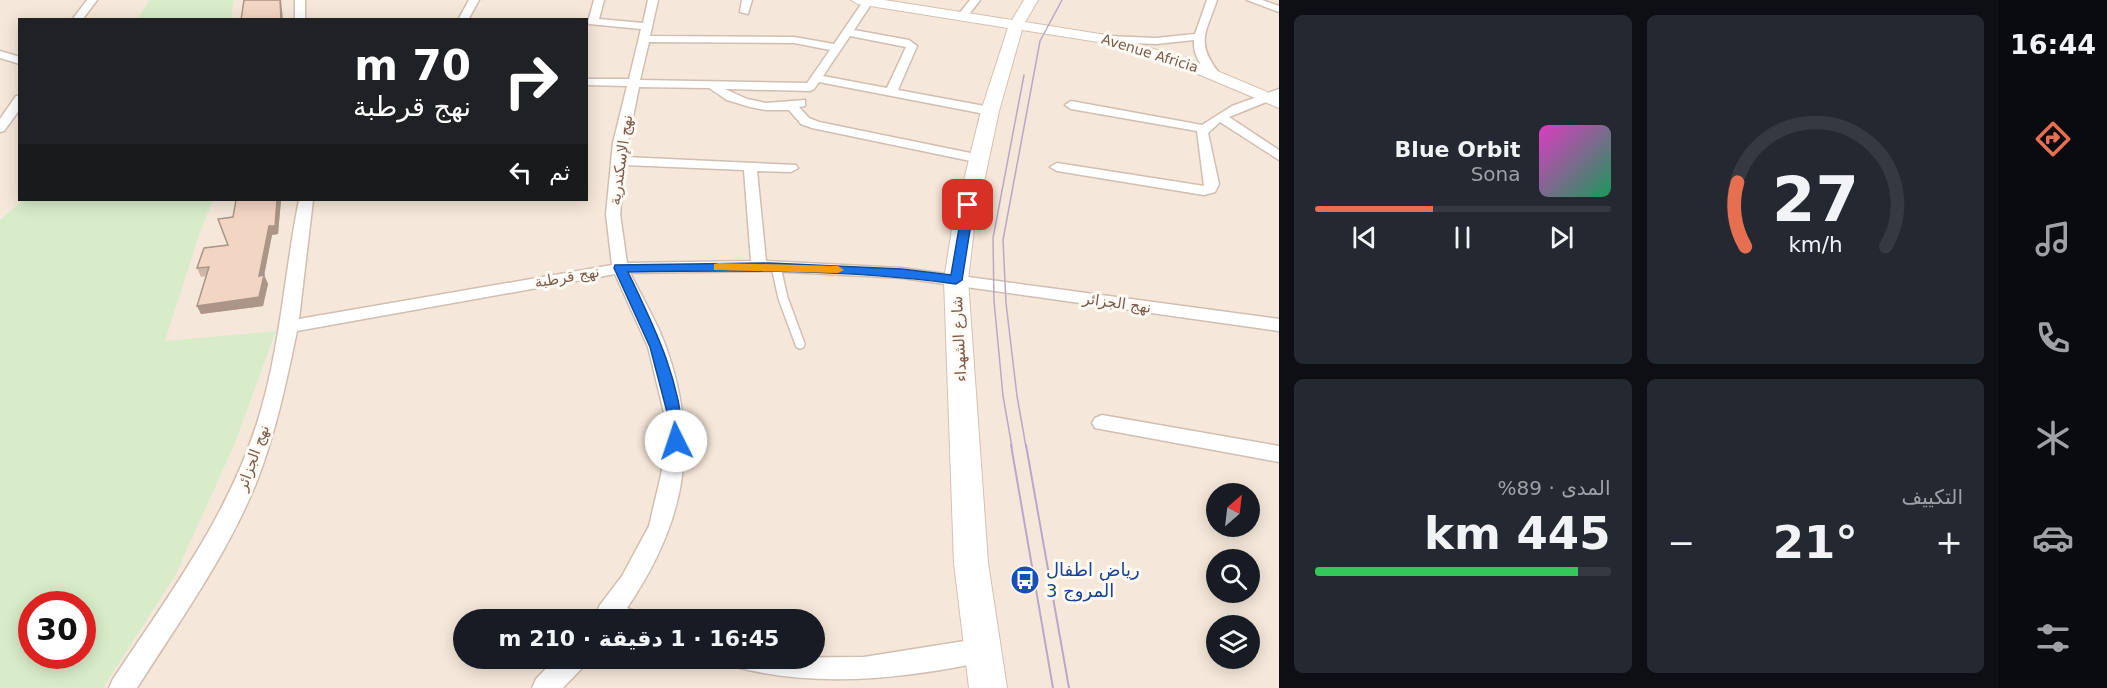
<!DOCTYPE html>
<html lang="ar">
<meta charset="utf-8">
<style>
:root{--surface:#171b24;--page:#242831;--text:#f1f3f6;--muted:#9ea1a6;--line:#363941;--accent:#e76f51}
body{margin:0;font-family:"DejaVu Sans",Vazirmatn,sans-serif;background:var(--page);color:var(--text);direction:rtl;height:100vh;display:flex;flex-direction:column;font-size:22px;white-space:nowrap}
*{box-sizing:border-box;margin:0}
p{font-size:20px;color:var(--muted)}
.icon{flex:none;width:33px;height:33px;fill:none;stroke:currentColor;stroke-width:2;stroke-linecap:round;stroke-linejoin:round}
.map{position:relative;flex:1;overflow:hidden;direction:ltr}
.drawer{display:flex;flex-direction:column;gap:15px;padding:15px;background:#0d0f14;width:720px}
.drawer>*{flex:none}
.guide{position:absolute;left:18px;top:18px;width:570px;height:183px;border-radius:0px;box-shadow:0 3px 15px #0003;direction:rtl;background:#202124;color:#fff;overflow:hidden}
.needle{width:39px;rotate:28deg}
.controls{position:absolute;left:1206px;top:483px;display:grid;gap:12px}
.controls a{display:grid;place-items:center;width:54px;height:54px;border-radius:50%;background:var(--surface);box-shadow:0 3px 15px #0003;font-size:30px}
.speed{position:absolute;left:18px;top:591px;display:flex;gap:12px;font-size:30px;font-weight:700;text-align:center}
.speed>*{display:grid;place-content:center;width:78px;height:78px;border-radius:50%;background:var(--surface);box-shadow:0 3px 15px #0003;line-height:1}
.speed .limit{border:9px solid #d22;background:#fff;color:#111}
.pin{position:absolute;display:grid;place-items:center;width:51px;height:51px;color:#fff;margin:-26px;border-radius:12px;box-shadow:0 3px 9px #0006}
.me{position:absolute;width:66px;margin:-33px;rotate:356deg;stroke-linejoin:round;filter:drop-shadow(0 0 4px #0008)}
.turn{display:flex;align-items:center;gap:21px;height:126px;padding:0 18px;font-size:27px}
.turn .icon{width:78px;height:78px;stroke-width:2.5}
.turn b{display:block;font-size:42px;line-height:51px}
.then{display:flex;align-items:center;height:57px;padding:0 18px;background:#0003;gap:12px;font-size:22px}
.big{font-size:45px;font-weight:600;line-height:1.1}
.drawer .tile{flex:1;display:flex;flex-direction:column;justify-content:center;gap:9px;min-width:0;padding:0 21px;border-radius:9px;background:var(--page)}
.drawer .dial{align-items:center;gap:0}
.dial svg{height:156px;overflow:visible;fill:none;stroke:var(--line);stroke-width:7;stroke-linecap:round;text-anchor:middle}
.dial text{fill:var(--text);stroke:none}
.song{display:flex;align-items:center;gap:18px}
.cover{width:72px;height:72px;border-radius:9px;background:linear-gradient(135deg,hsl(310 70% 55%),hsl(150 70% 35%))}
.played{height:6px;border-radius:3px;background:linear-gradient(90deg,var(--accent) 40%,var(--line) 40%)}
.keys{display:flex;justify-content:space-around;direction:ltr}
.heat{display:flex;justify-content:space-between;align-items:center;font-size:33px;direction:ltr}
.charge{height:9px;border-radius:4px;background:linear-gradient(90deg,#34c759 89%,var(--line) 0)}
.drawer .tiles{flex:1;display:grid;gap:15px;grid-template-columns:repeat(2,1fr)}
.trip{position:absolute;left:453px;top:609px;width:372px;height:60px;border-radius:30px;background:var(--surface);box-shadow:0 3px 15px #0003;font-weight:600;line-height:60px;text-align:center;direction:rtl}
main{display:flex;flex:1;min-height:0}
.menu{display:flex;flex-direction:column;width:108px;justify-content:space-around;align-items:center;background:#090b0e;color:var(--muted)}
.menu .icon{width:42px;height:42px}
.menu .current{color:var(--accent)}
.menu b{font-size:27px;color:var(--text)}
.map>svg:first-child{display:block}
</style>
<main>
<nav class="menu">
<b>16:44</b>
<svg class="icon current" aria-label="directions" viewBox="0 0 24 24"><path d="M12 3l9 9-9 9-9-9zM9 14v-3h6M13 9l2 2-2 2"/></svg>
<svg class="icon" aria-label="music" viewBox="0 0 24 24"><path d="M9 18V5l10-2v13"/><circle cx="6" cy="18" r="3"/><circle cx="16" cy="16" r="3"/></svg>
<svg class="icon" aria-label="phone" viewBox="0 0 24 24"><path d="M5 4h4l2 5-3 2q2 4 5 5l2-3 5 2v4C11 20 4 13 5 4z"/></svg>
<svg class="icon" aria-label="climate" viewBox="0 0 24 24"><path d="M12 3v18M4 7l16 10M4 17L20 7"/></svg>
<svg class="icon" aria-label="car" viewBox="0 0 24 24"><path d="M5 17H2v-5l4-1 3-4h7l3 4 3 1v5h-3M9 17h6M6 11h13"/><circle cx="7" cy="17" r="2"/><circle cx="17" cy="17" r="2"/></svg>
<svg class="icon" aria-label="filters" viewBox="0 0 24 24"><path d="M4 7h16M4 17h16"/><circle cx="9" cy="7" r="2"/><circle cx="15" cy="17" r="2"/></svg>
</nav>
<section class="drawer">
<div class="tiles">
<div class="tile dial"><svg viewBox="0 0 100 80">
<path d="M14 69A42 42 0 1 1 86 69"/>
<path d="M14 69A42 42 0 0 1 10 36" stroke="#e76f51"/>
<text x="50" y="56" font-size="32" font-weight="700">27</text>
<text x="50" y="72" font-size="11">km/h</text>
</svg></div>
<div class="tile">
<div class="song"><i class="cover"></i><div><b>Blue Orbit</b><p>Sona</p></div></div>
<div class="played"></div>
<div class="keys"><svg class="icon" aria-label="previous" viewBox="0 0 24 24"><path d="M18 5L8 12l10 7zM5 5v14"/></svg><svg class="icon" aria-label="pause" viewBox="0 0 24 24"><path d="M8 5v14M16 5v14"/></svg><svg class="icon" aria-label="next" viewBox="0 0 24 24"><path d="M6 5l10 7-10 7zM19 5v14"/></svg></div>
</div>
<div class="tile"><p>التكييف</p>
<div class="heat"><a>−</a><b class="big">21°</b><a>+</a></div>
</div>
<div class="tile"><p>المدى · 89%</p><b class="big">445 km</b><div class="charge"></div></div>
</div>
</section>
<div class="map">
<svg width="1279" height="688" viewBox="0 0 1279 688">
<rect width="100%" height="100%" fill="#fdf6ec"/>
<path fill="#f5e8da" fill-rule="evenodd" d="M0,0H1279V688H0ZM20,20H586V200H20ZM1216,494H1250V526H1216ZM1216,560H1250V592H1216ZM32,604H82V656H32ZM464,620H814V658H464ZM1216,626H1250V658H1216Z"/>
<g fill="#d8ecc9" fill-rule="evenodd">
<polygon points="150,0 234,0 231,19 137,19"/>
<path d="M23,200H213L200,232L165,341L276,331L235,443L175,576L103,688H0V220ZM32,604H82V656H32Z"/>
</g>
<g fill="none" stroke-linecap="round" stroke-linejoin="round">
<g stroke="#d1beb0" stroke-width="12">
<polyline id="lane" points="776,267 783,298 800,344"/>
</g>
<g stroke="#d1beb0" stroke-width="3">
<g id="street">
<polygon points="87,0 97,0 82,20 72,20"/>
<rect x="295" y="0" width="10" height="20"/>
<polygon points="469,0 479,0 468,20 458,20"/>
<path d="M594,0H604L599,19L643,23L648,0H658L650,36L794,37L834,44L864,0H874L854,30L909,40L917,46L898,90L990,107L996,111L990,115L819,82L814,89L810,91L725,89L747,99L766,103L805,100V106L799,107L809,118L819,122L985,156L987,159L985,162L980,163L812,128L801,124L789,110H766L750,107L727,100L709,88L639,87L625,157L796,165L798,168L791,172L757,171L766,261L902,268L1279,319V331L902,278L770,271L630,273C642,297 657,322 666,347C701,445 684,524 627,608L637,612L640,620H593L600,605L622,576L649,526L661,475L666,442L664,413L648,347L615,274L297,331C286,384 275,436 255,486C225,558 179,622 137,688H109L113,679C171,592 232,511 261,410C281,341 285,269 299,200H313L299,319L612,265L606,214L613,143L627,86L586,85V79H629L641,29L589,24L588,22ZM850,36L906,47L887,88L823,76ZM649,42L794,43L830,50L807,83L640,80ZM625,165L744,170L751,261L627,263L620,214Z"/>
<polygon points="742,0 752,0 748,14 740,12"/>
<polygon points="970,0 980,0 967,17 959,17 958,15"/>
<path d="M1207,0H1217C1206,33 1195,42 1219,73L1217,75H1209C1200,64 1193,55 1194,40L1156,44L1107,42L1102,39L1107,36L1156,38L1195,34Z"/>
<polygon points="1247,0 1262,0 1279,6 1279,12"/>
<polygon points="0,51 20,57 20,64 0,58"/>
<polygon points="1279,89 1279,97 1229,117 1279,150 1279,160 1220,122 1208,133 1219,184 1215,192 1204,195 1057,171 1050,167 1057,163 1204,186 1197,131 1071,109 1065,105 1071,101 1202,125 1232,106"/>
<polygon points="16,96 20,96 20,109 4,131 0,132 0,119"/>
<polygon points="1102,415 1279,446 1279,462 1095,428 1092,423 1095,418"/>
<path d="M983,638L992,641L996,650L992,659L983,662C902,679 816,688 736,667L732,658L864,657Z"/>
<polygon points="556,658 587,658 583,667 563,688 532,688 536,679"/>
</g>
</g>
<g stroke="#d6c0b0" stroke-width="2">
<polygon id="secondary" points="851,0 884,0 1012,20 1024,0 1038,0 1025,22 1112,36 1198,63 1279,97 1279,108 1186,69 1105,43 1022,30 999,111 974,229 968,280 988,563 1007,688 969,688 954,563 944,280 952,229 981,111 1008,28 858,4"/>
</g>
<use href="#lane" stroke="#fff" stroke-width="9"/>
<use href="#street" fill="#fff" fill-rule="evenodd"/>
<use href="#secondary" fill="#fff" fill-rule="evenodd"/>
<g stroke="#b9a8c9" stroke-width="1.5">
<polyline points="1012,447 1003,396 994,301 993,238 1024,75"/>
<polyline points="1026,447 1017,396 1006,303 1003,240 1040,41 1062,0"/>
</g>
<g stroke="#b9a8c9" stroke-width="2">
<polyline points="1011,445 1053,688"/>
<polyline points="1026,445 1069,688"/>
</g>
</g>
<polygon fill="#d1b7a8" points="236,200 281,200 278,234 272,235 264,275 268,284 263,306 201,314 197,306 206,276 201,277 197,268 228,245"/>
<g fill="#aa9588">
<polygon points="280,0 281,0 283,20 281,20"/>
<polygon points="277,200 281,200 278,234 272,235 264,276 264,275 268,284 263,306 201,314 197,306 259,276 269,226"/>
</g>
<g fill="#f3d5c3" stroke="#aa9588" stroke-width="1.5">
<polygon points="244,0 280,0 281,20 241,20"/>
<polygon points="236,200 277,200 275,226 269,226 259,276 264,275 259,297 197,306 209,267 197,268 204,248 228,245 218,219 233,217"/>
</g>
<path fill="#1a73e8" stroke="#114b97" stroke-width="1.5" d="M968,202L974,205L962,280L956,284C847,269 737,270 628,272C655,329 679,376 684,441L682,446H671L667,412L650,347L614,268L615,265L770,263L902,269L951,275L963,205Z"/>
<polygon fill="#f59e0b" points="719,263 838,266 844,270 838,273 714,270 714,264"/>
<defs>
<g id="bus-disc" transform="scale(1.5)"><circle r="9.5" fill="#1a4fb4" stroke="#fffaf3"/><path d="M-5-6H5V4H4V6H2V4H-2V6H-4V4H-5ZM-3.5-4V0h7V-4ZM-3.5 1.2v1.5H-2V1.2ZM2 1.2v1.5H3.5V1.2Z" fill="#fff"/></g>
</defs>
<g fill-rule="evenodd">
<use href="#bus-disc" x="1025" y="580"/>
</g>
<g text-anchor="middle" stroke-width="6" stroke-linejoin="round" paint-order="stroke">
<g font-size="14" fill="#7a5c4d" stroke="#fffaf3">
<text transform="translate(1150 53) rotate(17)" y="5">Avenue Africia</text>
</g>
<g font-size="15" fill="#7a5c4d" stroke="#fffaf3">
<text transform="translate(621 160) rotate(-82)" y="5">نهج الإسكندرية</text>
<text transform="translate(567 277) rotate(-10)" y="5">نهج قرطبة</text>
<text transform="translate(1117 303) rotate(8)" y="5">نهج الجزائر</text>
<text transform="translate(959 339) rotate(-93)" y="5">شارع الشهداء</text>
<text transform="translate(253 458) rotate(-70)" y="5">نهج الجزائر</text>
</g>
<g font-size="18" fill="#164399" stroke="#fffaf3" text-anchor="start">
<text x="1046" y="576">رياض اطفال<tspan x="1046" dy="21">المروج 3</tspan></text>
</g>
</g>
</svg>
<div class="controls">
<a><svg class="needle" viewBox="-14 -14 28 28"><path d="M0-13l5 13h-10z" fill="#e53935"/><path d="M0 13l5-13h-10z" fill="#9ea1a6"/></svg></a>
<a><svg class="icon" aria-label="search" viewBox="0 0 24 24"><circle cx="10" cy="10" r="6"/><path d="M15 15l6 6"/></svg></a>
<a><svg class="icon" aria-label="layers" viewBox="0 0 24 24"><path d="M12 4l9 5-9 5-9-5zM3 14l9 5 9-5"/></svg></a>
</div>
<div class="speed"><div class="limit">30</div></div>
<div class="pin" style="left:968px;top:205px;background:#d93025"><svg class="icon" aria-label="arrive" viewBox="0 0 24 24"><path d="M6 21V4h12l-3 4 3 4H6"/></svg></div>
<svg class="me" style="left:676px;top:441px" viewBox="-20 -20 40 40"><circle r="19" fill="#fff"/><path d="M0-13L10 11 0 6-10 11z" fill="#1a73e8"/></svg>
<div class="trip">16:45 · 1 دقيقة · 210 m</div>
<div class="guide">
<div class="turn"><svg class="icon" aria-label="right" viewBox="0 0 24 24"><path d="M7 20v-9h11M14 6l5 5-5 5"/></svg><div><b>70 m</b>نهج قرطبة</div></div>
<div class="then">ثم<svg class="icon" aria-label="left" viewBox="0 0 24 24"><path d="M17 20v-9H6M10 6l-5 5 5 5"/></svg></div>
</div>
</div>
</main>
